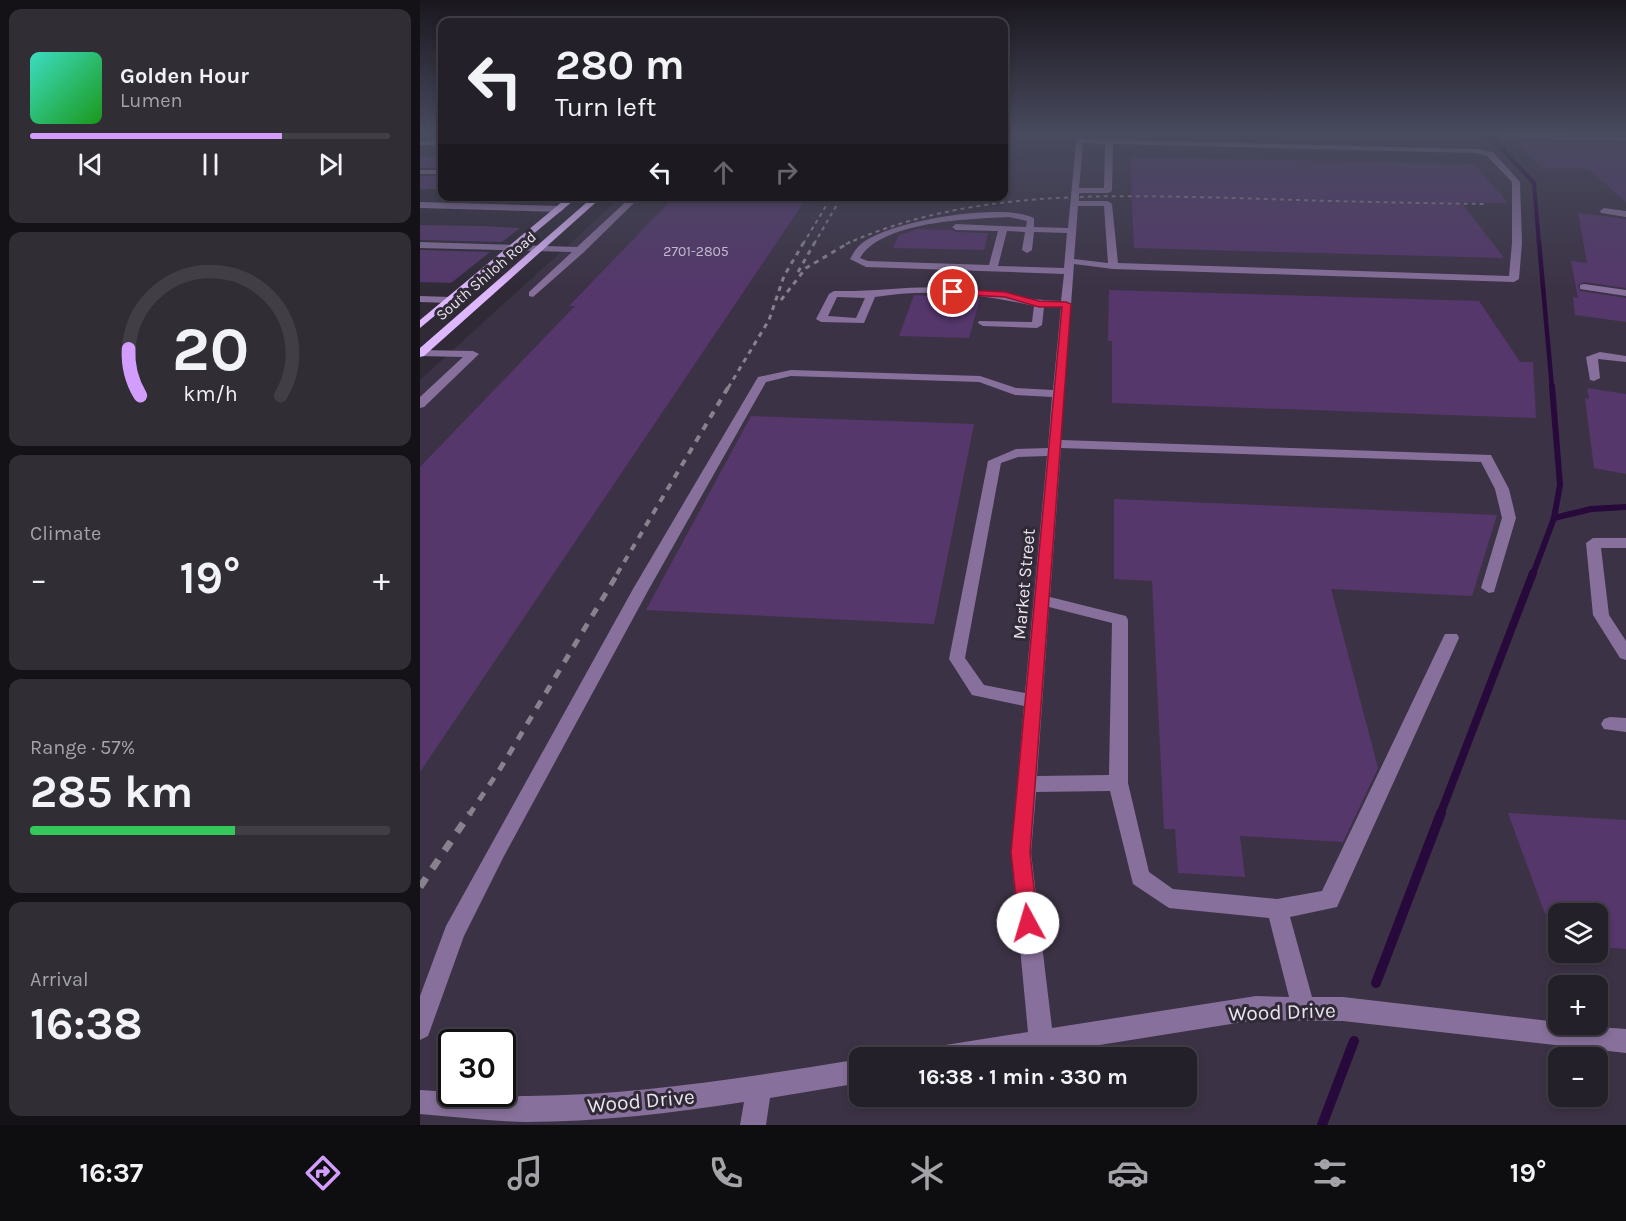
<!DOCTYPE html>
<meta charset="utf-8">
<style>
:root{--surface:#242029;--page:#302d35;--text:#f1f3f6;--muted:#a3a3a8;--line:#413e46;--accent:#d29dfd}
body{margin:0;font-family:Karla,sans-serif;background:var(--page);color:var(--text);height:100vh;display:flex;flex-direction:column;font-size:22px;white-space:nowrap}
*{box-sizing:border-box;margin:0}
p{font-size:20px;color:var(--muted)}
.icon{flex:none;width:33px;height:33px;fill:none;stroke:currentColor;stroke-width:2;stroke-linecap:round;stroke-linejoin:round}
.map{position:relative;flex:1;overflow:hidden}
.side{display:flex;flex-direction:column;gap:9px;padding:9px;background:#141217;width:420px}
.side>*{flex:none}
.guide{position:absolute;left:18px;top:18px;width:570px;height:183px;border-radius:12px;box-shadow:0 3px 9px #0003,0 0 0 2px var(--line);background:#242029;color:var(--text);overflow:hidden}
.controls{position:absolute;left:1128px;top:903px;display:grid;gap:12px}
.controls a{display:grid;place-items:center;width:60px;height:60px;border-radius:12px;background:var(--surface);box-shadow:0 3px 9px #0003,0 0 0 2px var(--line);font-size:30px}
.speed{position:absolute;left:18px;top:1029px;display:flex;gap:12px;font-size:30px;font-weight:700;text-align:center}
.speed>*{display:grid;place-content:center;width:78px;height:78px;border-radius:50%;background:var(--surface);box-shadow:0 3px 9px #0003,0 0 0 2px var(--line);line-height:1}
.speed .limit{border:3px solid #111;border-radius:9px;background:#fff;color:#111}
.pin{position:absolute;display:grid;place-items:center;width:51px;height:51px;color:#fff;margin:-26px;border:3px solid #fff;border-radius:50%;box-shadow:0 2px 6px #0007}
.me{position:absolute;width:66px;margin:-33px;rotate:354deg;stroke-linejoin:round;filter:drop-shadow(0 0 4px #0008)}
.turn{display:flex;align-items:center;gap:21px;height:126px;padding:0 18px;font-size:27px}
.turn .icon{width:78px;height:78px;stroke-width:2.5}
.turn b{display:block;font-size:42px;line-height:51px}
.lanes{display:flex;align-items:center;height:57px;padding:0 18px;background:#0003;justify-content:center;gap:30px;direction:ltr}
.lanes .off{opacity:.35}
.big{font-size:45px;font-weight:700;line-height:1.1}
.side .widget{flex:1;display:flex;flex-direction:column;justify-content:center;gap:9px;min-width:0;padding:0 21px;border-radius:12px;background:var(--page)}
.side .dial{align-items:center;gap:0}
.dial svg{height:156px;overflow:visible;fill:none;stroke:var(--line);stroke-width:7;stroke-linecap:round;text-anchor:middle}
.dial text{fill:var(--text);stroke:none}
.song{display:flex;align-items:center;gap:18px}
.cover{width:72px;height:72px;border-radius:9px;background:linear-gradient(135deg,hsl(170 70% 55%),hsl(120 70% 35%))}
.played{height:6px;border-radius:3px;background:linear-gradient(90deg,var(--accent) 70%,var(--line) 70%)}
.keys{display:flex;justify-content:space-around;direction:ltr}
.heat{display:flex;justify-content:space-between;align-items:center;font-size:33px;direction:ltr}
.charge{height:9px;border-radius:4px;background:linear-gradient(90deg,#34c759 57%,var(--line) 0)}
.trip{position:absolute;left:429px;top:1047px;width:348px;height:60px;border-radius:12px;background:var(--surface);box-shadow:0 3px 9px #0003,0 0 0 2px var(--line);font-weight:700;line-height:60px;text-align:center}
.tabs{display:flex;height:96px;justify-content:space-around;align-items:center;background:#0e0d10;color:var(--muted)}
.tabs .icon{width:42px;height:42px}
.tabs .on{color:var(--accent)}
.tabs b{font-size:27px;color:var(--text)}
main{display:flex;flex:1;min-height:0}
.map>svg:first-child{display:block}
</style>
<main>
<section class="side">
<div class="widget">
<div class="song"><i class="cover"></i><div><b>Golden Hour</b><p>Lumen</p></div></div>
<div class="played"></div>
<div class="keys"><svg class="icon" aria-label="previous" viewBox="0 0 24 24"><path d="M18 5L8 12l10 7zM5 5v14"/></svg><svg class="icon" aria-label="pause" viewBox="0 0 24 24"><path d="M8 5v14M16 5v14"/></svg><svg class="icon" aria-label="next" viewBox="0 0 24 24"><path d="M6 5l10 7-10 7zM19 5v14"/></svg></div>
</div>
<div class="widget dial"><svg viewBox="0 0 100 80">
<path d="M14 69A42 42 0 1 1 86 69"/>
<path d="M14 69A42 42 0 0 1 8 45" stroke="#d29dfd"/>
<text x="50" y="56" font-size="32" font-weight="700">20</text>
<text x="50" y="72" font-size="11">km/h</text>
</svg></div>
<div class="widget"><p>Climate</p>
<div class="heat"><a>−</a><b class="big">19°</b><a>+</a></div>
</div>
<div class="widget"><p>Range · 57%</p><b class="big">285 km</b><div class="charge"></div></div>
<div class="widget"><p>Arrival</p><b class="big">16:38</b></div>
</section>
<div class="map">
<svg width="1206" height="1125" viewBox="0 0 1206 1125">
<rect width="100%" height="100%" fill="#302a37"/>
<path fill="#3c3245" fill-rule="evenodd" d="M584,132H1206V1125H0V380L201,197L584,196ZM1138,914H1178V952H1138ZM1138,986H1178V1024H1138ZM32,1042H82V1094H32ZM440,1058H766V1096H440ZM1138,1058H1178V1096H1138Z"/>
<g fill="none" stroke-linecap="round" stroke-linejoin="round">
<polyline stroke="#28093b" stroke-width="4" points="1066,132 1114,183 1119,244"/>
<polyline stroke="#28093b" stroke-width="4.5" points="1119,242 1132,388"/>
<g stroke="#28093b" stroke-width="6">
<polyline points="1134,518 1171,509 1206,507"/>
<polyline points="1113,574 1134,518 1140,485 1132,386"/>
</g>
<polyline stroke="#28093b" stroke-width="8" points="1020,815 1113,573"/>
<g stroke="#28093b" stroke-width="10">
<polyline points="956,983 1021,813"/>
<polyline points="902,1125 934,1041"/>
</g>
</g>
<g fill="#55376c">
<polygon points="1095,141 1206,143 1206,202 1168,169 1123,168"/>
<rect x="0" y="157" width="22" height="11"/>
<polygon points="710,157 1054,164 1088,203 1041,202 1084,258 714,248"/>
<rect x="0" y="176" width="22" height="13"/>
<polygon points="255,196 388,196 0,772 0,467 155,306 149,306"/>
<polygon points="1158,213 1206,219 1206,288 1164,282 1158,285 1160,291 1206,298 1206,322 1155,315 1153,297 1158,298 1151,261 1167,263"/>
<polygon points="0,225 62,226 100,228 82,242 0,240"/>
<polygon points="498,229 532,230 536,232 568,233 564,250 473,248 479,235"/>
<polygon points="0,250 70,252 31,283 0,282"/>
<polygon points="689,290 1059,301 1100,362 1113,362 1116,418 692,403 692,341 688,341"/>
<polygon points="494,295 560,298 549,338 479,336"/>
<polygon points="1167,388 1206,394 1206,474 1174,468 1165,398 1169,399"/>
<polygon points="331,416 554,424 514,624 226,610"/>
<polygon points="694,499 1077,515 1052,596 911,589 958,768 923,842 820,836 825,877 758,873 755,829 744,829 732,581 694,579"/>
<polygon points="1088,813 1206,820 1206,949 1178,947 1178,914 1125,914"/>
</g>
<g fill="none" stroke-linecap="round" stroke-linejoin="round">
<g fill="#87709b" fill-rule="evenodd">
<path d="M657,132H663V139L1056,149L1073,152L1100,182L1102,243L1099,279L1094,282L693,269L654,264L641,440L1071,455L1089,489L1096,518L1074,592L1069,593L1061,588L1082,518L1075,489L1061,462L641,448L630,597L706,616L708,620V783L729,872L753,889L857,899L902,891L1023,638L1025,634H1037L1039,638L917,907L870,917L892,997H923L1138,1022V1024L1206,1029V1053L923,1021L836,1020L598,1058H507L510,1049L519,1046L608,1032L591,853L604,706L552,695L529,659L568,461L596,449L628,448L632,397L595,395L559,382L371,376L346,382L229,589L84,856L44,936L8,1036L0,1040V996L26,926L213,589L338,377L371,370L560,376L596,388L633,390L641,307H624L622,325L617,328L563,326L558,323L559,321L612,322L614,306C563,294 507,288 455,297L444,323L401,322L396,319L409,294L414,291C455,292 494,285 535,288C571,290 605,301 641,301L644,274L446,267L430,259C433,254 436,248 441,244C468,221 583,202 614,218V227L648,228ZM663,143L685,144L684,188H659ZM693,144L1056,153L1067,156L1092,182V243L1089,276L698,263L692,204L688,201H659V193H688L692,191ZM658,206H684L688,263L654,259ZM589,217L607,221L606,227L536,224L532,227L536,230L578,231L569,265L448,261L440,258C462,221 550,219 589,217ZM587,231L605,232L602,250L607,253L612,250L614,232L647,233L644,268L578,266ZM417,297L445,298L436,318L408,316ZM627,456L605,693L564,685L545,658L581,463L598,457ZM629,607L692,623L689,775L617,776ZM690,791L713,884L749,908L849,918L869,997L836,996L632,1028L611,853L616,792Z"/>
<polygon points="1076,132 1206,137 1206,141 1089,138"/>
<rect x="0" y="141" width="22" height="4"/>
<rect x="0" y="170" width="22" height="4"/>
<polygon points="212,196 221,196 164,252 113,297 109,296 109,292 152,252 0,248 0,242 157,247"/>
<polygon points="0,202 140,206 144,209 140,212 0,208"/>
<polygon points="1184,208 1206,211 1206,217 1181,213 1180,211"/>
<polygon points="1164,284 1206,290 1206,296 1160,289 1160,285"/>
<polygon points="0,296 30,297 35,300 30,303 0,302"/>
<polygon points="0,350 53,351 59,354 4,407 0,408 0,397 43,357 0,356"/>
<polygon points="1180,352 1206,356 1206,362 1178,359 1180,378 1174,381 1170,380 1166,357"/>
<polygon points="1173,538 1206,538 1206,548 1181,548 1189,615 1206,641 1206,660 1200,658 1173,615 1166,543"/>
<polygon points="1190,717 1206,718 1206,732 1184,729 1181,724 1184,719"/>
<path d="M440,1059V1083L350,1098L346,1125H320L324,1102C252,1113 178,1122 105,1122C70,1121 35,1117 0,1114V1090C36,1092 70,1097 108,1096C220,1095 330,1077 440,1059Z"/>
</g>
<g fill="#deb8fe" fill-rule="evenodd">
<polygon points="149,196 159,196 0,328 0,320"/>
<polygon points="174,196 183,196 4,356 0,357 0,348"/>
</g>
<g stroke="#87828d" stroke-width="2" stroke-dasharray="4 4" stroke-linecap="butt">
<polyline points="383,244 412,196"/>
<polyline points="394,244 422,196"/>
<path d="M426,244C549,189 685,195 816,198C900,201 983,203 1067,204"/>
</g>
<g stroke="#87828d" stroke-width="3" stroke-dasharray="5 5" stroke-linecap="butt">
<polyline points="378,272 395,242"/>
<polyline points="361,300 386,268 430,242"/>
<polyline points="308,388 349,320 364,276 384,242"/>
</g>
<polyline stroke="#87828d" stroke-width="4" stroke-dasharray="7 7" stroke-linecap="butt" points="197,574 309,386"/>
<polyline stroke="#87828d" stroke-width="5" stroke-dasharray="9 9" stroke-linecap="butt" points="49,815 80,769 198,573"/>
<polyline stroke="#87828d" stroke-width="7" stroke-dasharray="11 11" stroke-linecap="butt" points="0,887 50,813"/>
</g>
<linearGradient id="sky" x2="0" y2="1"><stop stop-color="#1a171e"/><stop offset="0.46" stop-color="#484a5e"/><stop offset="1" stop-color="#484a5e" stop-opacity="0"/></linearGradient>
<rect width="1206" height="289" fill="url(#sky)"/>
<polygon fill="#e11d48" stroke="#92132f" stroke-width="1.5" points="533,289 585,292 619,301 646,302 651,304 610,853 618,923 615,930 608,932 601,930 599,923 591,853 642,307 619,307 585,297 530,294 530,290"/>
<g text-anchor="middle" stroke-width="6" stroke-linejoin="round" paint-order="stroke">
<g font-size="14" fill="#c3b8cc">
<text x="276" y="256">2701-2805</text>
</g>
<g font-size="15" fill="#e8e3ec" stroke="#302a37">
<text transform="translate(66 276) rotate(-41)" y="5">South Shiloh Road</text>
</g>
<g font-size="18" fill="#e8e3ec" stroke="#302a37">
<text transform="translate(604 584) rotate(-85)" y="6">Market Street</text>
</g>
<g font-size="21" fill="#e8e3ec" stroke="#302a37">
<text transform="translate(862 1012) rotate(-2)" y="7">Wood Drive</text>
<text transform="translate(221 1101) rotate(-5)" y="7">Wood Drive</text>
</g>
</g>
</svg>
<div class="controls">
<a><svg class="icon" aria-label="layers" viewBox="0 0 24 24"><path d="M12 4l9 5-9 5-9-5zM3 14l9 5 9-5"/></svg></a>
<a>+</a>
<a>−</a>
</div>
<div class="speed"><div class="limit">30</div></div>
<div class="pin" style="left:533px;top:292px;background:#d93025"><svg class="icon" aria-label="arrive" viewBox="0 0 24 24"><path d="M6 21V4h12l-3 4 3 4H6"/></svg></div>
<svg class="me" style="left:608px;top:923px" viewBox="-20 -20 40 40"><circle r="19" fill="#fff"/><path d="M0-13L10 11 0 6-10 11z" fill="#e11d48"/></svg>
<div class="trip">16:38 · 1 min · 330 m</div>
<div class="guide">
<div class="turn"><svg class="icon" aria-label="left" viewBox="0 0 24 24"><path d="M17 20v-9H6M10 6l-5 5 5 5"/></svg><div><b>280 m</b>Turn left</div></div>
<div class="lanes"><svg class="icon" aria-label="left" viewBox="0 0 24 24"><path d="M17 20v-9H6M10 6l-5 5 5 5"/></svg><svg class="icon off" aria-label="ahead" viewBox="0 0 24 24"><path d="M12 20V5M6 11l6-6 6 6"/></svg><svg class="icon off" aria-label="right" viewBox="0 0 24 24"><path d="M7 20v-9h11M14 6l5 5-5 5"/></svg></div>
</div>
</div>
</main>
<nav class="tabs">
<b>16:37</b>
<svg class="icon on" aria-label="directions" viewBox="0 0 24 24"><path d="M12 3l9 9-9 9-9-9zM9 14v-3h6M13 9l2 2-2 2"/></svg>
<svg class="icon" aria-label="music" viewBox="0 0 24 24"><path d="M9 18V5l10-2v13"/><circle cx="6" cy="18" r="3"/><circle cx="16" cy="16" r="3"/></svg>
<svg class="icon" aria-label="phone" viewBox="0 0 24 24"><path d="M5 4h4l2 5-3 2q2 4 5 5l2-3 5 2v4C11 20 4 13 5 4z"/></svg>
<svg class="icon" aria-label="climate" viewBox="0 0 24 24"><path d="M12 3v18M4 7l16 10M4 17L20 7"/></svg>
<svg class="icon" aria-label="car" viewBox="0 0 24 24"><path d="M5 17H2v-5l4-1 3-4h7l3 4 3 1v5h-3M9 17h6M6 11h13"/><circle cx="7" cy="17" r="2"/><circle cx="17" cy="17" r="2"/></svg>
<svg class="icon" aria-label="filters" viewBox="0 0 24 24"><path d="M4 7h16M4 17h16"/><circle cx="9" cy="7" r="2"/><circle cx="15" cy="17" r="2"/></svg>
<b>19°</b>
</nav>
